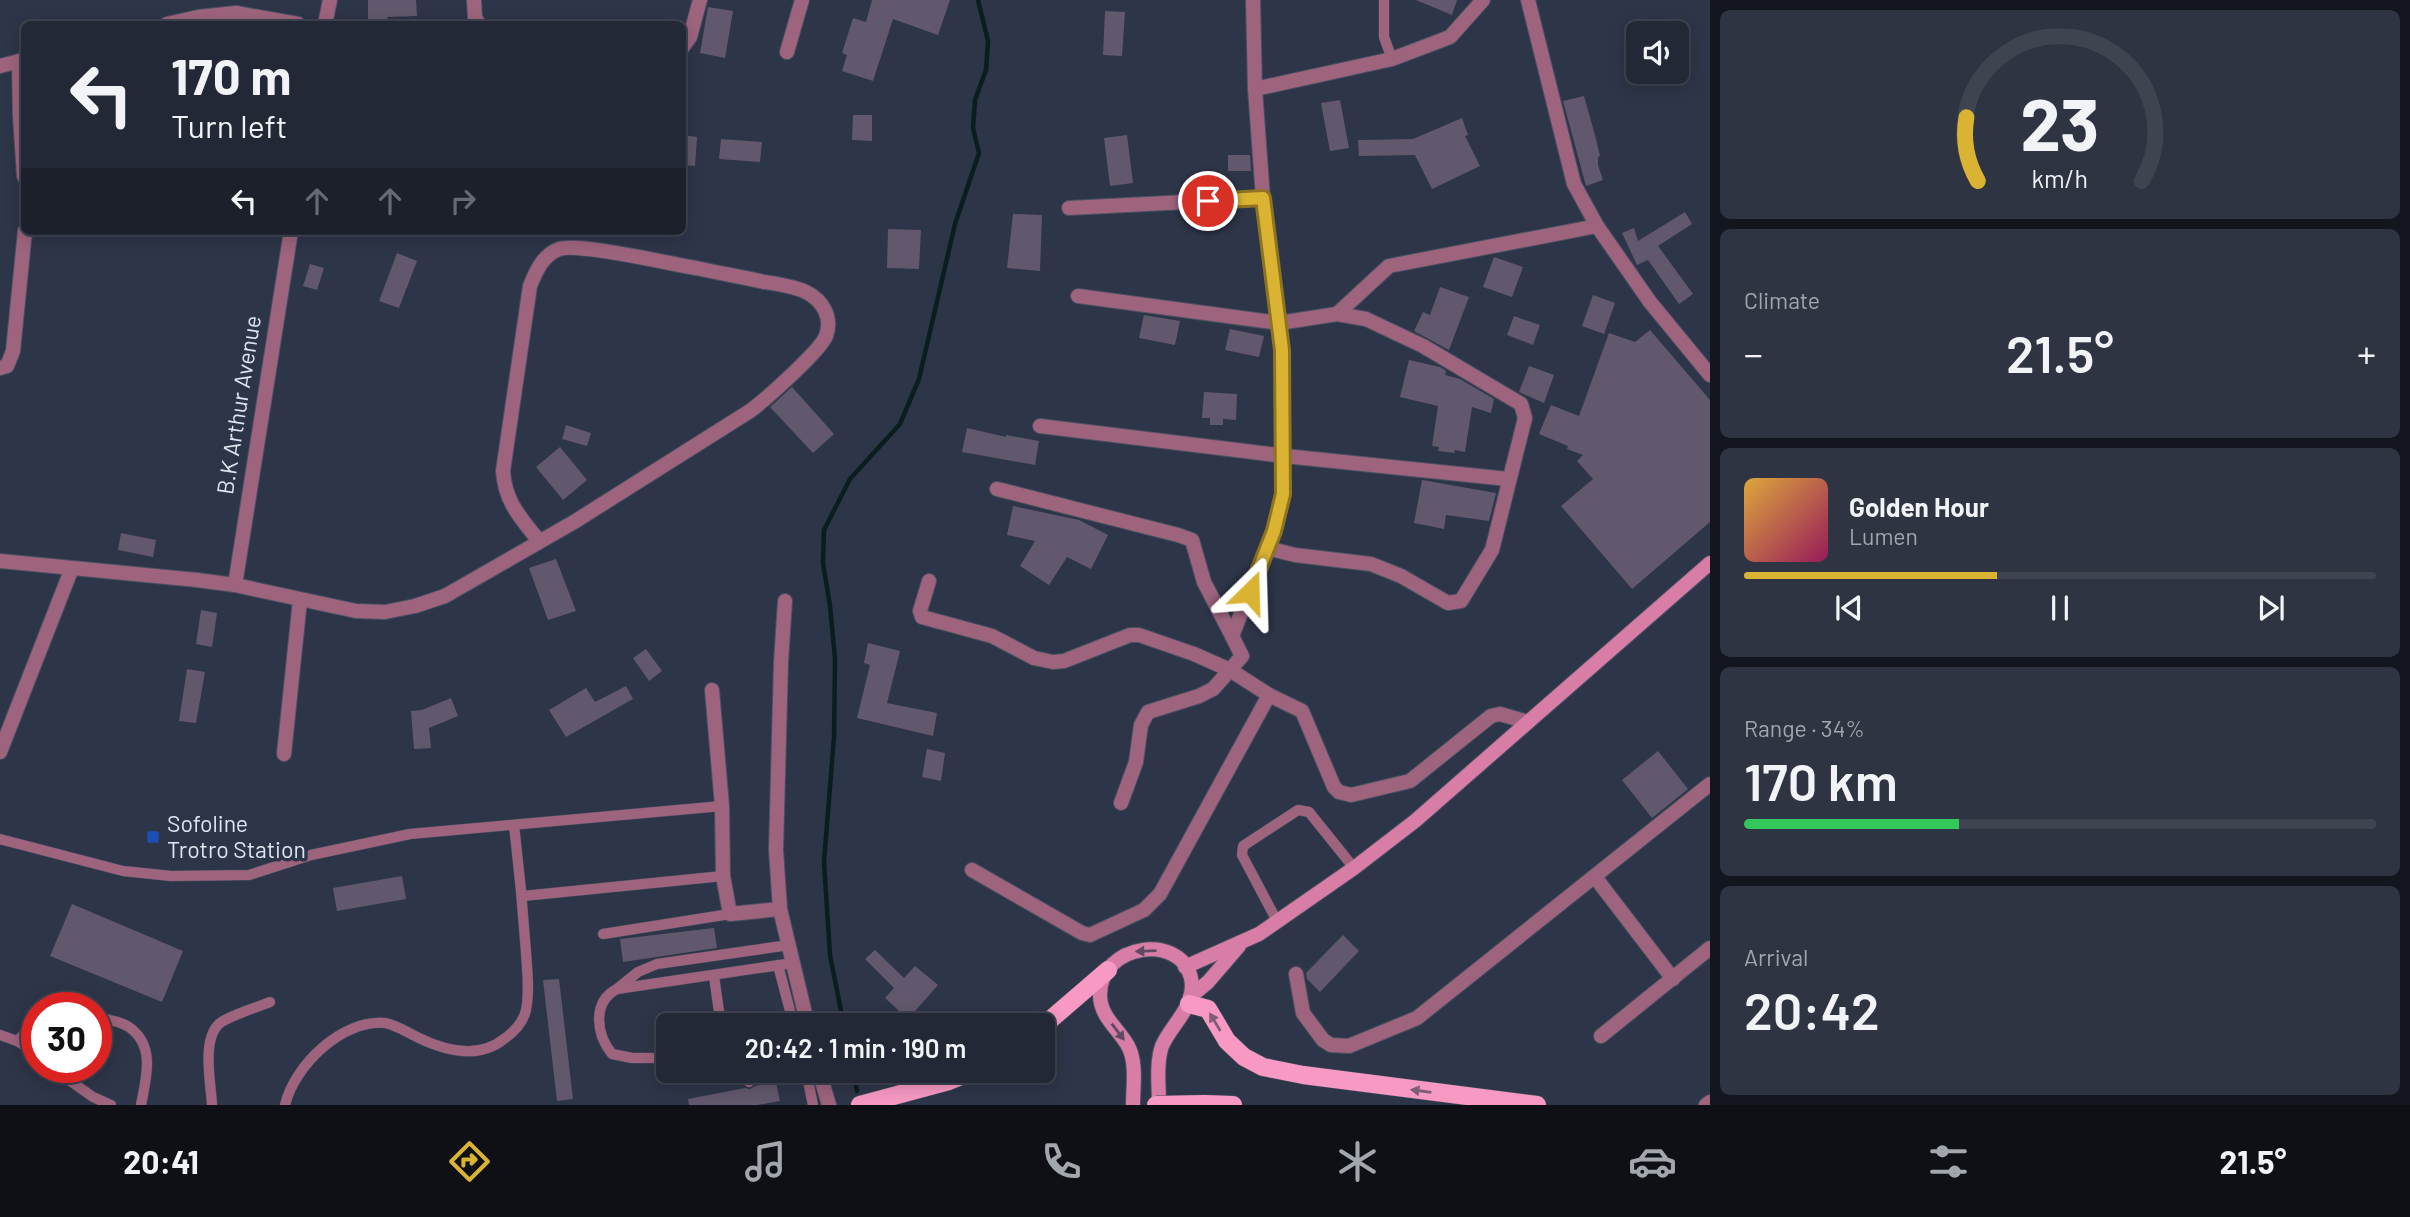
<!DOCTYPE html>
<meta charset="utf-8">
<style>
:root{--surface:#222836;--page:#2e3442;--text:#f1f3f6;--muted:#a2a6ad;--line:#3f4451;--accent:#dab333}
body{margin:0;font-family:Barlow,sans-serif;background:var(--page);color:var(--text);height:100vh;display:flex;flex-direction:column;font-size:26px;white-space:nowrap}
*{box-sizing:border-box;margin:0}
p{font-size:23px;color:var(--muted)}
.icon{flex:none;width:38px;height:38px;fill:none;stroke:currentColor;stroke-width:2;stroke-linecap:round;stroke-linejoin:round}
.map{position:relative;flex:1;overflow:hidden}
.side{display:flex;flex-direction:column;gap:10px;padding:10px;background:#13161e;width:700px}
.side>*{flex:none}
.guide{position:absolute;left:21px;top:21px;width:665px;height:214px;border-radius:10px;box-shadow:0 4px 18px #0003,0 0 0 2px var(--line);background:#222836;color:var(--text);overflow:hidden}
.fabs{position:absolute;left:1626px;top:21px;display:grid;gap:14px}
.fabs a{display:grid;place-items:center;width:63px;height:63px;border-radius:10px;background:var(--surface);box-shadow:0 4px 18px #0003,0 0 0 2px var(--line);font-size:35px}
.speed{position:absolute;left:21px;top:992px;display:flex;gap:14px;font-size:35px;font-weight:700;text-align:center}
.speed>*{display:grid;place-content:center;width:91px;height:91px;border-radius:50%;background:var(--surface);box-shadow:0 4px 18px #0003,0 0 0 2px var(--line);line-height:1}
.speed .limit{border:10px solid #d22;background:#fff;color:#111}
.pin{position:absolute;display:grid;place-items:center;width:60px;height:60px;color:#fff;margin:-30px;border:4px solid #fff;border-radius:50%;box-shadow:0 2px 7px #0007}
.me{position:absolute;width:77px;margin:-38px;rotate:22deg;stroke-linejoin:round;filter:drop-shadow(0 0 5px #0008)}
.turn{display:flex;align-items:center;gap:24px;height:147px;padding:0 35px;font-size:32px}
.turn .icon{width:91px;height:91px;stroke-width:2.5}
.turn b{display:block;font-size:49px;line-height:60px}
.lanes{display:flex;align-items:center;height:66px;padding:0 35px;background:#0003;justify-content:center;gap:35px;direction:ltr}
.lanes .off{opacity:.35}
.big{font-size:52px;font-weight:600;line-height:1.1}
.side .card{flex:1;display:flex;flex-direction:column;justify-content:center;gap:10px;min-width:0;padding:0 24px;border-radius:10px;background:var(--page)}
.side .dial{align-items:center;gap:0}
.dial svg{height:182px;overflow:visible;fill:none;stroke:var(--line);stroke-width:7;stroke-linecap:round;text-anchor:middle}
.dial text{fill:var(--text);stroke:none}
.song{display:flex;align-items:center;gap:21px}
.cover{width:84px;height:84px;border-radius:10px;background:linear-gradient(135deg,hsl(40 70% 55%),hsl(330 70% 35%))}
.played{height:7px;border-radius:4px;background:linear-gradient(90deg,var(--accent) 40%,var(--line) 40%)}
.keys{display:flex;justify-content:space-around;direction:ltr}
.heat{display:flex;justify-content:space-between;align-items:center;font-size:38px;direction:ltr}
.charge{height:10px;border-radius:5px;background:linear-gradient(90deg,#34c759 34%,var(--line) 0)}
.trip{position:absolute;left:656px;top:1013px;width:399px;height:70px;border-radius:10px;background:var(--surface);box-shadow:0 4px 18px #0003,0 0 0 2px var(--line);font-weight:600;line-height:70px;text-align:center}
.tabs{display:flex;height:112px;justify-content:space-around;align-items:center;background:#0e1016;color:var(--muted)}
.tabs .icon{width:49px;height:49px}
.tabs .selected{color:var(--accent)}
.tabs b{font-size:32px;color:var(--text)}
main{display:flex;flex:1;min-height:0}
.map>svg:first-child{display:block}
</style>
<main>
<div class="map">
<svg width="1710" height="1105" viewBox="0 0 1710 1105">
<rect width="100%" height="100%" fill="#2d3548"/>
<g fill="none" stroke-linecap="round" stroke-linejoin="round">
<g stroke="#0b1e1e" stroke-width="4.5">
<polyline points="844,1026 830,955 824,862 834,737 835,659 830,606 823,563 824,530 850,479 900,424 919,379 955,224 979,153 973,128 975,100 986,70 988,41 978,0"/>
<polyline points="853,1071 857,1091"/>
</g>
</g>
<g fill="#61586d">
<polygon points="368,0 416,0 417,16 387,17 390,24 368,24"/>
<polygon points="872,0 950,0 938,35 893,19 873,81 842,71 847,55 842,53 853,18 866,22"/>
<polygon points="1416,0 1457,0 1452,15"/>
<polygon points="708,7 733,11 725,58 700,53"/>
<polygon points="1105,11 1125,12 1122,56 1103,55"/>
<polygon points="1584,96 1596,139 1600,156 1598,157 1598,165 1603,180 1586,186 1563,101"/>
<polygon points="1340,100 1349,148 1330,151 1321,103"/>
<polygon points="853,115 872,115 872,141 852,140"/>
<polygon points="1462,118 1468,135 1465,136 1480,166 1432,189 1415,155 1359,156 1358,140 1413,139"/>
<polygon points="682,135 697,137 695,166 682,165"/>
<polygon points="1127,135 1133,183 1110,186 1104,138"/>
<polygon points="721,139 762,142 760,162 719,159"/>
<polygon points="1228,155 1250,155 1251,171 1228,171"/>
<polygon points="1685,212 1692,224 1658,246 1693,294 1679,304 1648,260 1637,265 1622,233 1634,228 1638,241"/>
<polygon points="1013,214 1042,215 1040,271 1007,268"/>
<polygon points="888,229 921,230 919,269 887,268"/>
<polygon points="397,253 417,261 399,308 379,301"/>
<polygon points="1494,257 1523,267 1512,297 1483,287"/>
<polygon points="310,264 324,268 317,290 303,286"/>
<polygon points="1440,287 1469,297 1449,350 1414,331 1423,312 1430,315"/>
<polygon points="1593,295 1615,303 1604,334 1582,326"/>
<polygon points="1144,315 1180,321 1175,345 1139,338"/>
<polygon points="1514,316 1540,325 1533,345 1507,335"/>
<polygon points="1230,329 1264,336 1259,357 1225,350"/>
<polygon points="1650,330 1710,400 1710,522 1632,589 1561,506 1593,479 1577,461 1583,455 1567,449 1568,446 1539,434 1551,405 1579,416 1609,333 1635,342"/>
<polygon points="1409,360 1440,367 1446,371 1445,375 1460,379 1494,399 1491,413 1472,407 1465,452 1455,450 1454,453 1438,451 1439,447 1432,446 1438,406 1400,397"/>
<polygon points="1529,366 1554,375 1544,403 1519,392"/>
<polygon points="792,387 834,434 813,453 770,407"/>
<polygon points="1204,392 1237,394 1236,420 1223,419 1223,425 1210,425 1210,418 1202,418"/>
<polygon points="566,425 591,433 587,446 562,439"/>
<polygon points="967,428 1006,437 1006,435 1039,441 1035,465 962,452"/>
<polygon points="560,447 587,480 563,500 536,467"/>
<polygon points="1422,480 1496,493 1489,521 1446,515 1444,529 1414,523"/>
<polygon points="1013,506 1079,520 1108,535 1091,569 1067,557 1049,585 1020,566 1035,541 1007,535"/>
<polygon points="121,533 156,540 153,557 118,550"/>
<polygon points="556,559 576,611 548,620 529,568"/>
<polygon points="201,610 217,613 212,647 196,644"/>
<polygon points="868,643 900,651 887,703 937,713 933,736 857,718 870,665 864,663"/>
<polygon points="646,649 662,671 649,681 633,658"/>
<polygon points="187,669 205,672 196,723 179,721"/>
<polygon points="626,686 633,699 566,737 549,710 586,688 595,702"/>
<polygon points="451,698 458,716 429,728 431,748 414,749 411,711 422,710"/>
<polygon points="927,749 945,753 941,781 922,777"/>
<polygon points="1658,751 1688,789 1652,818 1622,780"/>
<polygon points="402,876 406,899 337,911 333,888"/>
<polygon points="72,904 183,951 162,1002 50,956"/>
<polygon points="714,928 717,948 623,962 620,939"/>
<polygon points="1343,935 1359,951 1320,992 1307,979 1306,973"/>
<polygon points="875,950 904,978 915,966 938,985 908,1019 885,998 894,988 865,959"/>
<polygon points="559,979 573,1099 557,1101 543,980"/>
<polygon points="776,1082 780,1101 757,1105 689,1105 688,1099 745,1088 750,1089 755,1086"/>
</g>
<g fill="none" stroke-linecap="round" stroke-linejoin="round">
<g stroke="#4a5163" stroke-width="11">
<g id="lane">
<polyline points="1384,0 1384,37 1392,59"/>
<polyline points="0,839 123,871 171,876 249,875 311,855 410,834 722,806"/>
<polyline points="523,896 723,876"/>
<polyline points="1277,921 1242,855 1243,846 1298,810 1309,812 1354,868"/>
<polyline points="603,934 730,914"/>
<polyline points="778,965 794,1026"/>
<polyline points="714,976 721,1026"/>
<polyline points="617,989 638,972 657,964 789,945"/>
<path d="M96,1017C106,1019 120,1021 129,1027C156,1046 146,1078 141,1105"/>
<polyline points="0,1035 17,1041 37,1053"/>
<polyline points="17,1041 37,1022"/>
<path d="M668,1058H632L612,1054C596,1034 592,1002 617,989L793,963"/>
<polyline points="52,1068 93,1097 111,1105"/>
<polyline points="742,1071 749,1082"/>
<polyline points="806,1071 813,1105"/>
<path d="M212,1105C211,1083 200,1034 223,1021C238,1013 255,1008 270,1002"/>
<path d="M285,1105C294,1066 342,1019 385,1023C397,1025 408,1033 419,1038C446,1051 479,1059 504,1039C514,1032 523,1023 526,1010C530,991 527,971 526,952C523,909 519,867 514,825"/>
</g>
</g>
<g stroke="#4a5163" stroke-width="16">
<g id="street">
<polyline points="474,0 475,18 479,24"/>
<polyline points="1253,0 1255,89 1263,198 1282,350 1283,493 1274,531 1232,636 1242,656 1230,670 1269,695 1302,711 1334,787 1339,792 1351,795 1410,781 1491,716 1500,714 1528,722"/>
<polyline points="1528,0 1574,184 1597,226 1650,302 1710,375"/>
<polyline points="167,24 198,17 236,13 298,24"/>
<polyline points="325,24 330,0"/>
<polyline points="682,48 690,37 700,0"/>
<polyline points="787,52 802,0"/>
<polyline points="19,61 20,116 24,176"/>
<polyline points="0,66 24,60"/>
<polyline points="1255,89 1392,59 1450,37 1483,0"/>
<polyline points="1069,208 1263,198"/>
<polyline points="1078,296 1279,323 1337,314 1366,319 1423,346 1521,404 1525,418 1492,550 1461,601 1448,603 1401,576 1371,564 1295,555 1267,548"/>
<polyline points="1337,314 1389,266 1597,226"/>
<polyline points="0,368 7,366 13,351 25,231"/>
<polyline points="1040,426 1285,456 1508,479"/>
<polyline points="997,489 1178,535 1192,540 1204,582 1232,636"/>
<path d="M0,561L197,580L235,585L356,611L385,612L415,606L445,596L574,522L750,411C765,400 820,351 826,336C833,317 822,300 806,292C793,286 778,284 764,282C742,277 719,273 696,268C671,264 578,242 559,249C543,255 536,271 530,286L503,471C505,502 520,517 539,541"/>
<polyline points="929,581 920,611 922,617 992,636 1034,658 1053,662 1064,661 1130,635 1139,635 1194,654 1230,670 1213,689 1199,696 1148,712 1141,725 1136,762 1121,803"/>
<polyline points="235,585 291,231"/>
<polyline points="785,601 781,662 776,850 780,909 808,1026"/>
<polyline points="712,690 722,806 723,876 730,914 780,909"/>
<polyline points="0,752 72,568"/>
<polyline points="284,754 300,600"/>
<polyline points="972,870 1082,933 1090,935 1144,910 1160,894 1269,695"/>
<polyline points="1595,877 1673,979"/>
<polyline points="1296,974 1303,1013 1323,1040 1331,1045 1349,1046 1417,1018 1710,784"/>
<polyline points="1601,1036 1710,948"/>
<polyline points="819,1071 829,1105"/>
<polyline points="1706,1105 1710,1102"/>
</g>
</g>
<g stroke="#4a5163" stroke-width="16">
<g id="secondary">
<polyline points="1185,967 1259,934 1354,868 1415,821 1710,563"/>
<polyline points="1190,997 1208,982 1239,946"/>
<path d="M1133,1105C1133,1087 1137,1062 1128,1046C1119,1029 1100,1017 1100,995C1100,943 1181,933 1191,978C1197,1006 1172,1023 1162,1046C1156,1063 1159,1087 1159,1105"/>
</g>
</g>
<g stroke="#4a5163" stroke-width="19">
<g id="primary">
<polyline points="1189,1004 1208,1009 1227,1041 1244,1057 1263,1067 1303,1075 1537,1105"/>
<polyline points="1043,1026 1108,970"/>
<polyline points="1204,1104 1233,1105"/>
<polyline points="860,1105 949,1081 974,1071"/>
</g>
</g>
<use href="#lane" stroke="#9e647d" stroke-width="10"/>
<use href="#street" stroke="#9e647d" stroke-width="14"/>
<use href="#secondary" stroke="#d87da6" stroke-width="14"/>
<use href="#primary" stroke="#f799c3" stroke-width="18"/>
<g stroke="#4a5163" stroke-width="19" stroke-linecap="butt">
<polyline id="primary-bridge" points="1156,1105 1204,1104"/>
</g>
<use href="#primary-bridge" stroke="#f799c3" stroke-width="18"/>
</g>
<defs><path id="oneway-solid" d="M-6-.8H1V-3.2L6.5 0L1 3.2V.8H-6Z" transform="scale(1.75)"/></defs>
<g fill="#604b64">
<use href="#oneway-solid" transform="translate(1146 951) rotate(178)"/>
<use href="#oneway-solid" transform="translate(1118 1032) rotate(53)"/>
</g>
<g fill="#7e5d79">
<use href="#oneway-solid" transform="translate(1215 1022) rotate(-121)"/>
<use href="#oneway-solid" transform="translate(1421 1091) rotate(-172)"/>
</g>
<g fill="none" stroke-linecap="round" stroke-linejoin="round">
<g stroke="#8e7421" stroke-width="18">
<polyline id="route" points="1208,201 1263,198 1282,350 1283,494 1274,531 1250,592"/>
</g>
<use href="#route" stroke="#dab333" stroke-width="12"/>
</g>
<rect fill="#1a4fb4" stroke="#2d3548" stroke-width="2.5" x="146" y="830" width="14" height="14" rx="3.5"/>
<g text-anchor="middle" stroke-width="7" stroke-linejoin="round" paint-order="stroke">
<g font-size="23" fill="#e0e5f1" stroke="#2d3548">
<text transform="translate(239 405) rotate(-81)" y="8">B.K Arthur Avenue</text>
</g>
<g font-size="23" fill="#e0e5f1" stroke="#2d3548" text-anchor="start">
<text x="167" y="832">Sofoline<tspan x="167" dy="26">Trotro Station</tspan></text>
</g>
</g>
</svg>
<div class="fabs">
<a><svg class="icon" aria-label="sound" viewBox="0 0 24 24"><path d="M4 9h4l5-4v14l-5-4H4zM17 9q2 3 0 6"/></svg></a>
</div>
<div class="speed"><div class="limit">30</div></div>
<div class="pin" style="left:1208px;top:201px;background:#d93025"><svg class="icon" aria-label="arrive" viewBox="0 0 24 24"><path d="M6 21V4h12l-3 4 3 4H6"/></svg></div>
<svg class="me" style="left:1250px;top:592px" viewBox="-20 -20 40 40"><path d="M0-17L14 15 0 8-14 15z" fill="#dab333" stroke="#fff" stroke-width="4"/></svg>
<div class="trip">20:42 · 1 min · 190 m</div>
<div class="guide">
<div class="turn"><svg class="icon" aria-label="left" viewBox="0 0 24 24"><path d="M17 20v-9H6M10 6l-5 5 5 5"/></svg><div><b>170 m</b>Turn left</div></div>
<div class="lanes"><svg class="icon" aria-label="left" viewBox="0 0 24 24"><path d="M17 20v-9H6M10 6l-5 5 5 5"/></svg><svg class="icon off" aria-label="ahead" viewBox="0 0 24 24"><path d="M12 20V5M6 11l6-6 6 6"/></svg><svg class="icon off" aria-label="ahead" viewBox="0 0 24 24"><path d="M12 20V5M6 11l6-6 6 6"/></svg><svg class="icon off" aria-label="right" viewBox="0 0 24 24"><path d="M7 20v-9h11M14 6l5 5-5 5"/></svg></div>
</div>
</div>
<section class="side">
<div class="card dial"><svg viewBox="0 0 100 80">
<path d="M14 69A42 42 0 1 1 86 69"/>
<path d="M14 69A42 42 0 0 1 9 41" stroke="#dab333"/>
<text x="50" y="56" font-size="32" font-weight="700">23</text>
<text x="50" y="72" font-size="11">km/h</text>
</svg></div>
<div class="card"><p>Climate</p>
<div class="heat"><a>−</a><b class="big">21.5°</b><a>+</a></div>
</div>
<div class="card">
<div class="song"><i class="cover"></i><div><b>Golden Hour</b><p>Lumen</p></div></div>
<div class="played"></div>
<div class="keys"><svg class="icon" aria-label="previous" viewBox="0 0 24 24"><path d="M18 5L8 12l10 7zM5 5v14"/></svg><svg class="icon" aria-label="pause" viewBox="0 0 24 24"><path d="M8 5v14M16 5v14"/></svg><svg class="icon" aria-label="next" viewBox="0 0 24 24"><path d="M6 5l10 7-10 7zM19 5v14"/></svg></div>
</div>
<div class="card"><p>Range · 34%</p><b class="big">170 km</b><div class="charge"></div></div>
<div class="card"><p>Arrival</p><b class="big">20:42</b></div>
</section>
</main>
<nav class="tabs">
<b>20:41</b>
<svg class="icon selected" aria-label="directions" viewBox="0 0 24 24"><path d="M12 3l9 9-9 9-9-9zM9 14v-3h6M13 9l2 2-2 2"/></svg>
<svg class="icon" aria-label="music" viewBox="0 0 24 24"><path d="M9 18V5l10-2v13"/><circle cx="6" cy="18" r="3"/><circle cx="16" cy="16" r="3"/></svg>
<svg class="icon" aria-label="phone" viewBox="0 0 24 24"><path d="M5 4h4l2 5-3 2q2 4 5 5l2-3 5 2v4C11 20 4 13 5 4z"/></svg>
<svg class="icon" aria-label="climate" viewBox="0 0 24 24"><path d="M12 3v18M4 7l16 10M4 17L20 7"/></svg>
<svg class="icon" aria-label="car" viewBox="0 0 24 24"><path d="M5 17H2v-5l4-1 3-4h7l3 4 3 1v5h-3M9 17h6M6 11h13"/><circle cx="7" cy="17" r="2"/><circle cx="17" cy="17" r="2"/></svg>
<svg class="icon" aria-label="filters" viewBox="0 0 24 24"><path d="M4 7h16M4 17h16"/><circle cx="9" cy="7" r="2"/><circle cx="15" cy="17" r="2"/></svg>
<b>21.5°</b>
</nav>
